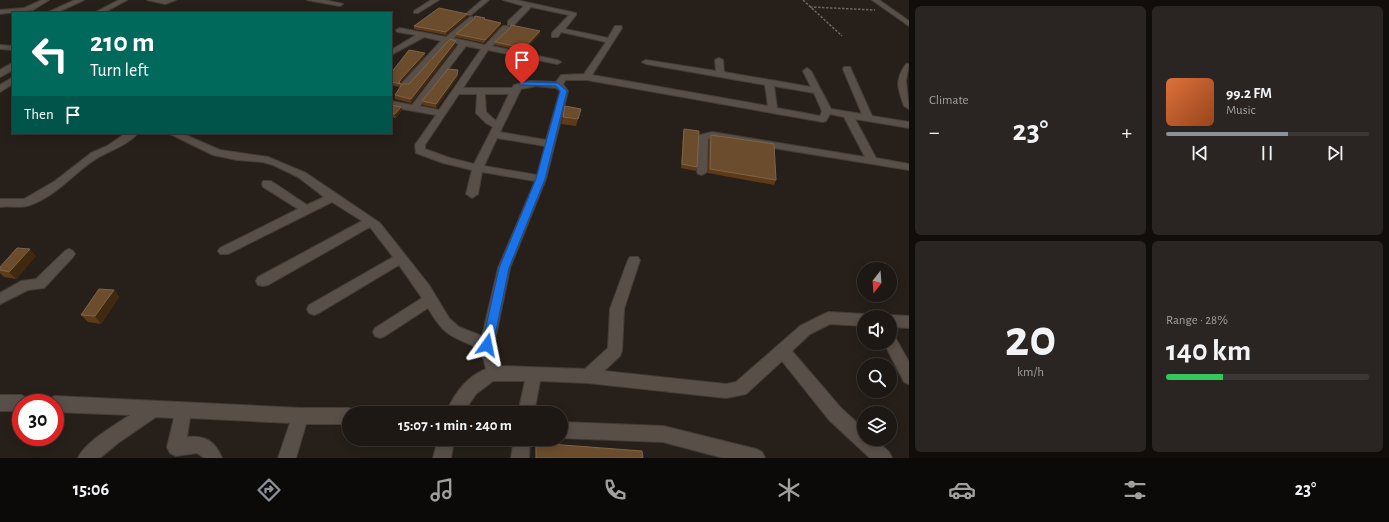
<!DOCTYPE html>
<meta charset="utf-8">
<style>
:root{--surface:#1d1814;--page:#2a2522;--text:#f1f3f6;--muted:#a0a0a0;--line:#3b3734;--accent:#8c9099}
body{margin:0;font-family:"Alegreya Sans",sans-serif;background:var(--page);color:var(--text);height:100vh;display:flex;flex-direction:column;font-size:15px;white-space:nowrap}
*{box-sizing:border-box;margin:0}
p{font-size:13px;color:var(--muted)}
.icon{flex:none;width:22px;height:22px;fill:none;stroke:currentColor;stroke-width:2;stroke-linecap:round;stroke-linejoin:round}
.map{position:relative;flex:1;overflow:hidden}
.side{display:flex;flex-direction:column;gap:6px;padding:6px;background:#100d0b;width:480px}
.side>*{flex:none}
.banner{position:absolute;left:12px;top:12px;width:380px;height:122px;border-radius:0px;box-shadow:0 2px 10px #0003,0 0 0 1px var(--line);background:#00695c;color:#fff;overflow:hidden}
.needle{width:26px;rotate:197deg}
.fabs{position:absolute;left:857px;top:262px;display:grid;gap:8px}
.fabs a{display:grid;place-items:center;width:40px;height:40px;border-radius:50%;background:var(--surface);box-shadow:0 2px 10px #0003,0 0 0 1px var(--line);font-size:20px}
.speed{position:absolute;left:12px;top:394px;display:flex;gap:8px;font-size:20px;font-weight:700;text-align:center}
.speed>*{display:grid;place-content:center;width:52px;height:52px;border-radius:50%;background:var(--surface);box-shadow:0 2px 10px #0003,0 0 0 1px var(--line);line-height:1}
.speed .limit{border:6px solid #d22;background:#fff;color:#111}
.pin{position:absolute;display:grid;place-items:center;width:34px;height:34px;color:#fff;margin:-41px -17px;border-radius:50% 50% 50% 0;rotate:-45deg;box-shadow:0 0 4px #0007}
.pin .icon{rotate:45deg}
.me{position:absolute;width:44px;margin:-22px;rotate:12deg;stroke-linejoin:round;filter:drop-shadow(0 0 3px #0008)}
.turn{display:flex;align-items:center;gap:14px;height:84px;padding:0 12px;font-size:18px}
.turn .icon{width:52px;height:52px;stroke-width:2.5}
.turn b{display:block;font-size:28px;line-height:34px}
.then{display:flex;align-items:center;height:38px;padding:0 12px;background:#0003;gap:8px;font-size:15px}
.big{font-size:30px;font-weight:700;line-height:1.1}
.side .tile{flex:1;display:flex;flex-direction:column;justify-content:center;gap:6px;min-width:0;padding:0 14px;border-radius:6px;background:var(--page)}
.side .dial{align-items:center;gap:0}
.dial b{font-size:52px;line-height:1}
.song{display:flex;align-items:center;gap:12px}
.cover{width:48px;height:48px;border-radius:6px;background:linear-gradient(135deg,hsl(20 70% 55%),hsl(20 70% 35%))}
.played{height:4px;border-radius:2px;background:linear-gradient(90deg,var(--accent) 60%,var(--line) 60%)}
.keys{display:flex;justify-content:space-around;direction:ltr}
.heat{display:flex;justify-content:space-between;align-items:center;font-size:22px;direction:ltr}
.charge{height:6px;border-radius:3px;background:linear-gradient(90deg,#34c759 28%,var(--line) 0)}
.side .tiles{flex:1;display:grid;gap:6px;grid-template-columns:repeat(2,1fr)}
.trip{position:absolute;left:342px;top:406px;width:226px;height:40px;border-radius:20px;background:var(--surface);box-shadow:0 2px 10px #0003,0 0 0 1px var(--line);font-weight:700;line-height:40px;text-align:center}
.dock{display:flex;height:64px;justify-content:space-around;align-items:center;background:#0c0a08;color:var(--muted)}
.dock .icon{width:28px;height:28px}
.dock .on{color:var(--accent)}
.dock b{font-size:18px;color:var(--text)}
main{display:flex;flex:1;min-height:0}
.map>svg:first-child{display:block}
</style>
<main>
<div class="map">
<svg width="909" height="458" viewBox="0 0 909 458">
<rect width="100%" height="100%" fill="#27201a"/>
<g fill="none" stroke-linecap="round" stroke-linejoin="round">
<g stroke="#433d38" stroke-width="2">
<g id="minor">
<polygon points="42,0 49,0 33,10 0,14 0,10 24,8"/>
<polygon points="75,0 84,0 56,13 46,13"/>
<polygon points="119,0 127,0 103,13 94,13"/>
<polygon points="147,0 176,0 165,4"/>
<polygon points="307,0 325,0 343,4 340,6"/>
<polygon points="431,0 439,0 418,13 414,13 414,11"/>
<polygon points="482,0 489,0 471,15 467,15 467,13"/>
<path d="M503,0H516L576,13V15L565,29L608,38L615,26H621L622,28L592,75L768,106L765,85L646,64L642,62L646,60L716,71L715,60L719,58L723,60L724,72L811,87L803,71L807,68L811,71L831,109L862,114L843,69L844,67H850L872,116L909,122V128L855,119L876,158L909,164V170L712,138L708,139L707,172L702,175L698,174L697,172L698,137L700,135L712,132L865,157L844,117L830,114L826,121L823,122L587,80H566L563,84L568,91L546,179L510,268L494,345L501,366L585,369L608,348L610,309L628,260L630,257H638L640,260L624,309L622,351L620,356L604,371L726,384L736,382L800,326L824,314L829,312L864,314L870,317H864V326L830,324L810,334L792,351L841,408L864,429V439H875L889,452L892,458H870L829,420L782,361L746,394L726,398L588,383L540,381L534,413H518L525,381H493L476,394L463,413H446C454,394 466,377 486,369L481,349C451,336 445,337 428,308L385,336L380,338L375,336L373,332L375,328L422,298L399,265L319,313L314,315L309,313L307,309L309,305L393,257L370,227L268,285L263,286L258,285L256,281L258,277L362,221L332,202L228,254H220L218,251L220,248L298,209L263,187L262,184L263,181H271L307,205L324,197L298,177L273,165L263,162L237,160L213,155L168,133H181L220,150L268,157L306,173L380,223L429,285L449,318L459,327L482,336L498,268L535,181L482,172L478,194L472,198L466,194L472,170L443,163L416,153L415,145L436,115L391,107V101L412,105L459,44L449,42L408,87L405,88L401,85L402,83L441,41L424,37L391,55V50L416,35L397,32L396,30L400,28L446,37L470,17H473V21L453,38L485,45L503,26H509V30L492,46L557,60L561,62L557,64L488,50L463,88H512L514,85L530,81L556,82L561,75L584,74L606,42L561,32L558,37H552V33L569,15L531,7L514,25H508V21L524,6ZM466,46L481,49L439,110L420,106ZM536,86L556,88L560,91L546,140L500,132L521,89ZM774,86L814,93L822,111L820,116L777,108ZM459,94H477L476,113L486,123L493,127L474,164L450,158L425,149V145ZM485,94H509L496,121L486,112ZM497,138L545,146L537,175L484,166Z"/>
<polygon points="872,0 879,0 909,21 909,26"/>
<polygon points="0,45 13,46 13,50 0,49"/>
<polygon points="10,64 13,64 13,70 0,77 0,70"/>
<path d="M906,64H909L906,81L909,109L904,106C898,88 894,81 906,64Z"/>
<polygon points="13,77 13,84 0,92 0,85"/>
<path d="M126,133H138C128,145 111,150 99,157C75,171 57,196 30,205C20,209 10,205 0,207V199H24L55,181L91,153L107,146Z"/>
<polygon points="69,249 73,251 75,254 73,257 44,288 28,290 0,304 0,293 21,281 36,279 65,251"/>
<polygon points="890,315 909,316 909,328 890,327 890,317 885,317"/>
<polygon points="890,335 895,337 909,362 909,384 904,382 884,343 890,343"/>
<polygon points="0,395 21,395 27,398 29,403 21,403 21,411 0,411"/>
<path d="M55,396L300,408H349L355,410L356,413H349V424H306L296,458H278L290,423L190,418L187,437C205,435 215,441 222,458H204L197,453L176,456L170,453L167,447L174,418L156,417L118,443L100,458H78C85,442 115,425 130,415L55,412V403H47L49,399Z"/>
<polygon points="561,422 663,426 756,449 762,452 765,458 723,458 663,442 561,438"/>
<polygon points="438,439 454,439 451,458 433,458"/>
<polygon points="514,439 530,439 529,458 511,458"/>
</g>
</g>
<g stroke="#6c6560" stroke-width="1.5" stroke-dasharray="2.5 1.5" stroke-linecap="butt">
<polyline points="803,0 842,36"/>
<polyline points="810,7 875,10"/>
</g>
<use href="#minor" fill="#584f48" fill-rule="evenodd"/>
</g>
<g fill="#5d3b19">
<polygon points="467,14 467,17 446,35 414,29 414,26"/>
<polygon points="485,18 485,20 501,23 501,26 484,43 456,37 456,34"/>
<polygon points="510,28 540,34 524,51 495,45 495,42"/>
<polygon points="456,45 411,103 395,99 395,95 400,87 391,85 391,73 425,56 400,83 401,85 409,84"/>
<polygon points="458,74 457,78 436,108 423,105 422,101"/>
<polygon points="391,105 401,107 402,110 396,118 391,117"/>
<polygon points="581,109 576,126 561,124 563,117"/>
<polygon points="684,129 697,167 696,171 681,168 683,132"/>
<polygon points="711,135 776,180 774,185 708,173 709,140"/>
<polygon points="36,256 16,279 4,277 0,273 0,267"/>
<polygon points="114,290 119,297 101,324 88,322 81,315"/>
<polygon points="536,443 643,458 536,458 535,446"/>
</g>
<g fill="#412910">
<polygon points="467,14 467,17 446,35 446,32"/>
<polygon points="501,23 501,26 484,43 485,40"/>
<polygon points="540,31 540,34 524,51 524,48"/>
<polygon points="456,41 456,45 411,103 411,99"/>
<polygon points="425,53 425,56 401,82 400,83 399,82 401,79"/>
<polygon points="458,70 458,74 457,78 436,108 436,104"/>
<polygon points="401,107 402,110 396,118 395,114"/>
<polygon points="30,249 36,256 16,279 9,272"/>
<polygon points="114,290 119,297 101,324 95,316"/>
</g>
<g fill="#6b4d2d" stroke="#7e6448">
<polygon points="439,8 467,14 446,32 414,26"/>
<polygon points="475,16 485,18 484,19 501,23 485,40 456,34 474,19"/>
<polygon points="511,25 540,31 524,48 495,42 510,28"/>
<polygon points="450,39 456,41 411,99 395,95 402,84 409,84"/>
<polygon points="409,50 425,53 401,79 399,82 401,84 391,82 391,73"/>
<polygon points="448,69 458,70 457,75 436,104 422,101"/>
<polygon points="391,105 401,107 395,114 391,113"/>
<polygon points="565,106 581,109 578,119 563,117"/>
<polygon points="684,129 699,131 697,167 682,164"/>
<polygon points="711,135 774,144 776,180 710,169"/>
<polygon points="17,248 30,249 9,272 0,270 0,267"/>
<polygon points="99,289 114,290 95,316 81,315"/>
<polygon points="536,443 642,451 643,458 536,458"/>
</g>
<polygon fill="#1a73e8" stroke="#114b97" points="522,82 558,83 567,91 545,179 509,268 493,345 491,349 487,350 483,349 482,345 499,268 536,179 560,91 556,86 520,85 519,84"/>
</svg>
<div class="fabs">
<a><svg class="needle" viewBox="-14 -14 28 28"><path d="M0-13l5 13h-10z" fill="#e53935"/><path d="M0 13l5-13h-10z" fill="#a0a0a0"/></svg></a>
<a><svg class="icon" aria-label="sound" viewBox="0 0 24 24"><path d="M4 9h4l5-4v14l-5-4H4zM17 9q2 3 0 6"/></svg></a>
<a><svg class="icon" aria-label="search" viewBox="0 0 24 24"><circle cx="10" cy="10" r="6"/><path d="M15 15l6 6"/></svg></a>
<a><svg class="icon" aria-label="layers" viewBox="0 0 24 24"><path d="M12 4l9 5-9 5-9-5zM3 14l9 5 9-5"/></svg></a>
</div>
<div class="speed"><div class="limit">30</div></div>
<div class="pin" style="left:522px;top:84px;background:#d93025"><svg class="icon" aria-label="arrive" viewBox="0 0 24 24"><path d="M6 21V4h12l-3 4 3 4H6"/></svg></div>
<svg class="me" style="left:487px;top:345px" viewBox="-20 -20 40 40"><path d="M0-17L14 15 0 8-14 15z" fill="#1a73e8" stroke="#fff" stroke-width="4"/></svg>
<div class="trip">15:07 · 1 min · 240 m</div>
<div class="banner">
<div class="turn"><svg class="icon" aria-label="left" viewBox="0 0 24 24"><path d="M17 20v-9H6M10 6l-5 5 5 5"/></svg><div><b>210 m</b>Turn left</div></div>
<div class="then">Then<svg class="icon" aria-label="arrive" viewBox="0 0 24 24"><path d="M6 21V4h12l-3 4 3 4H6"/></svg></div>
</div>
</div>
<section class="side">
<div class="tiles">
<div class="tile"><p>Climate</p>
<div class="heat"><a>−</a><b class="big">23°</b><a>+</a></div>
</div>
<div class="tile">
<div class="song"><i class="cover"></i><div><b>99.2 FM</b><p>Music</p></div></div>
<div class="played"></div>
<div class="keys"><svg class="icon" aria-label="previous" viewBox="0 0 24 24"><path d="M18 5L8 12l10 7zM5 5v14"/></svg><svg class="icon" aria-label="pause" viewBox="0 0 24 24"><path d="M8 5v14M16 5v14"/></svg><svg class="icon" aria-label="next" viewBox="0 0 24 24"><path d="M6 5l10 7-10 7zM19 5v14"/></svg></div>
</div>
<div class="tile dial"><b>20</b><p>km/h</p></div>
<div class="tile"><p>Range · 28%</p><b class="big">140 km</b><div class="charge"></div></div>
</div>
</section>
</main>
<nav class="dock">
<b>15:06</b>
<svg class="icon on" aria-label="directions" viewBox="0 0 24 24"><path d="M12 3l9 9-9 9-9-9zM9 14v-3h6M13 9l2 2-2 2"/></svg>
<svg class="icon" aria-label="music" viewBox="0 0 24 24"><path d="M9 18V5l10-2v13"/><circle cx="6" cy="18" r="3"/><circle cx="16" cy="16" r="3"/></svg>
<svg class="icon" aria-label="phone" viewBox="0 0 24 24"><path d="M5 4h4l2 5-3 2q2 4 5 5l2-3 5 2v4C11 20 4 13 5 4z"/></svg>
<svg class="icon" aria-label="climate" viewBox="0 0 24 24"><path d="M12 3v18M4 7l16 10M4 17L20 7"/></svg>
<svg class="icon" aria-label="car" viewBox="0 0 24 24"><path d="M5 17H2v-5l4-1 3-4h7l3 4 3 1v5h-3M9 17h6M6 11h13"/><circle cx="7" cy="17" r="2"/><circle cx="17" cy="17" r="2"/></svg>
<svg class="icon" aria-label="filters" viewBox="0 0 24 24"><path d="M4 7h16M4 17h16"/><circle cx="9" cy="7" r="2"/><circle cx="15" cy="17" r="2"/></svg>
<b>23°</b>
</nav>
